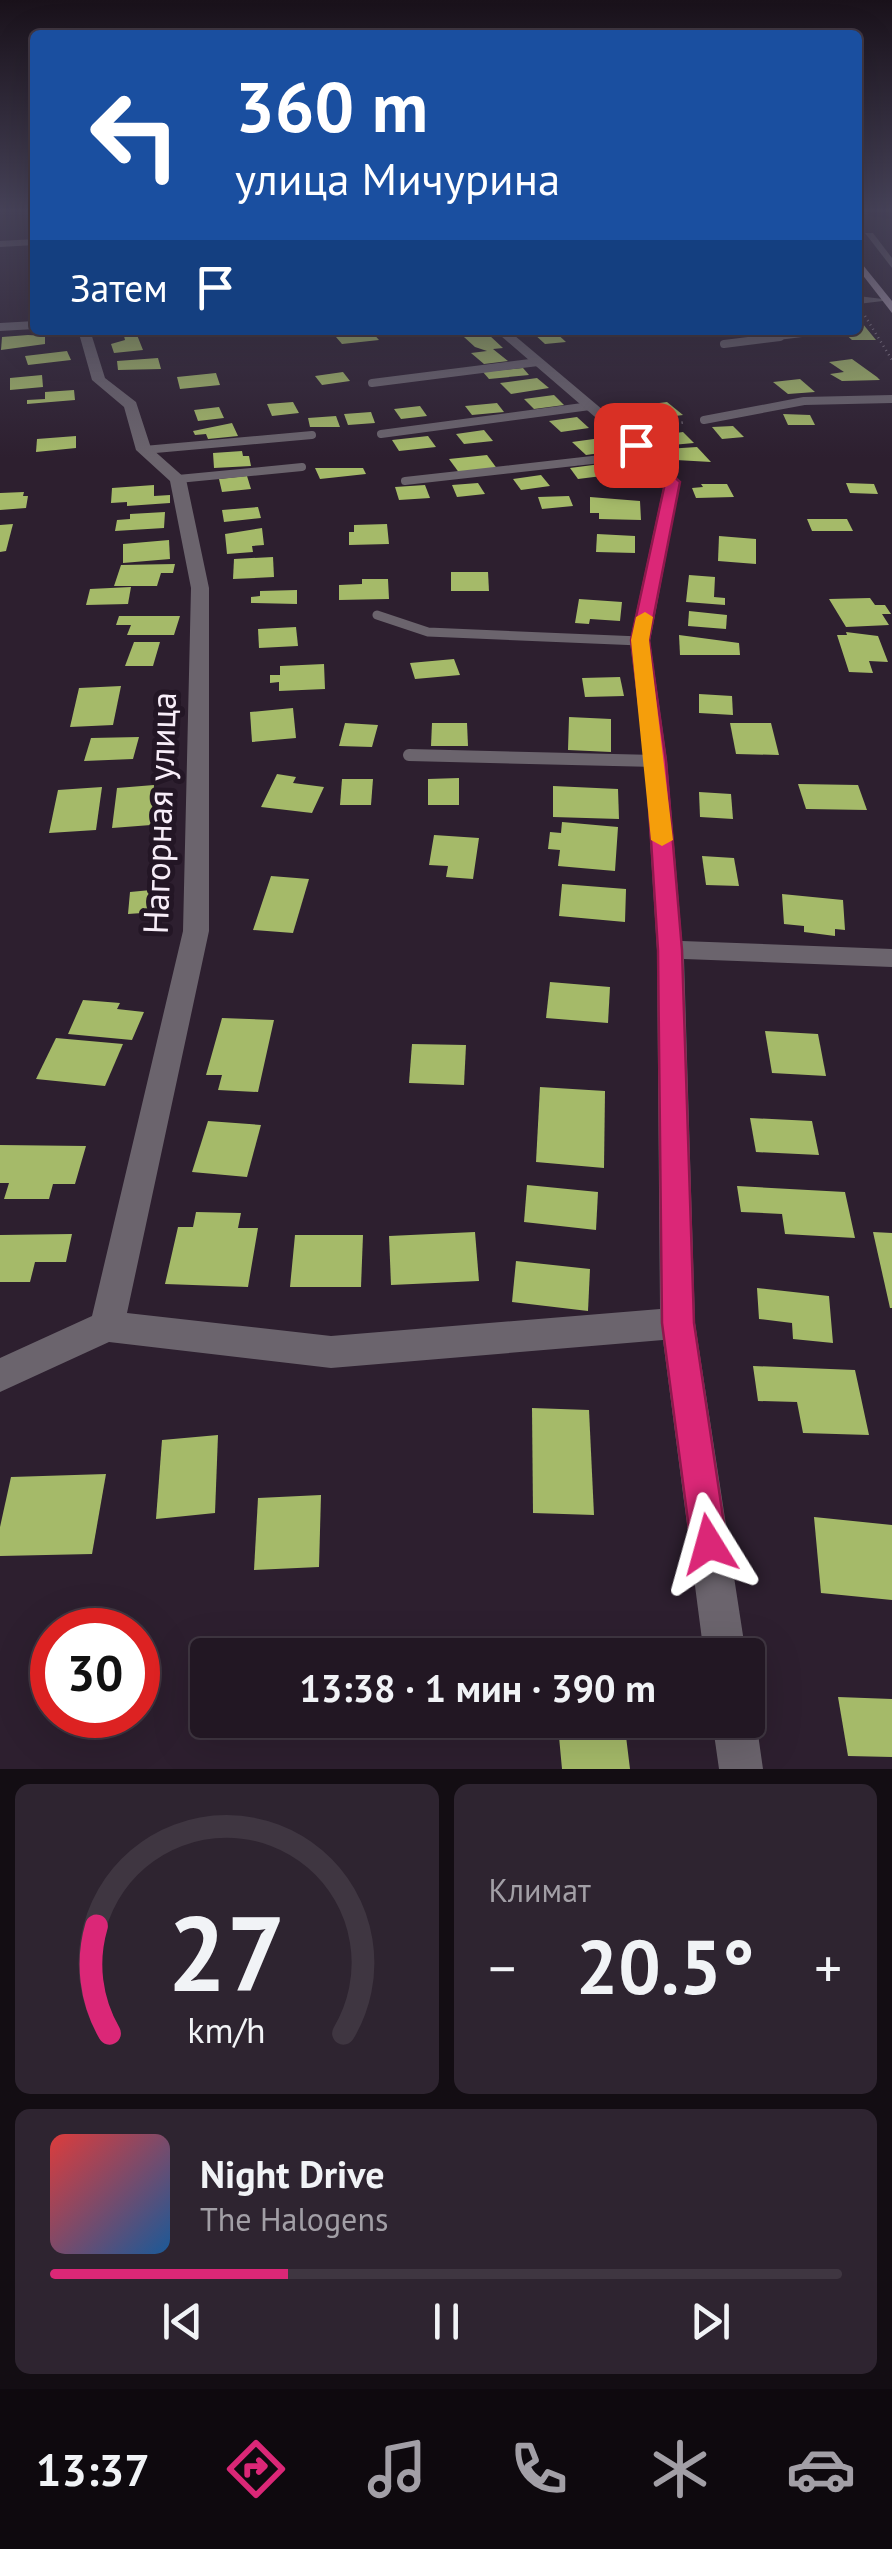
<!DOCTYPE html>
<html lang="ru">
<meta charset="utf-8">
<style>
:root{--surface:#221723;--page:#2e2430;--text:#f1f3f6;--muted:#a29fa6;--line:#3f3641;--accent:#db2777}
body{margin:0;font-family:"PT Sans",sans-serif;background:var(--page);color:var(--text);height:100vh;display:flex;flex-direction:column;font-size:38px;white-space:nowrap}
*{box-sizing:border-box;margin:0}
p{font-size:32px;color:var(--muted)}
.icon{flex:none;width:55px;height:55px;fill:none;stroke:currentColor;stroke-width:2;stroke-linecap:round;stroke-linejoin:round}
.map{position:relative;height:1769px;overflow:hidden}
.drawer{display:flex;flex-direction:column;gap:15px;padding:15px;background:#130d13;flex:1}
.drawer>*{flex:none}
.guide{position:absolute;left:30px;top:30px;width:832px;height:305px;border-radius:10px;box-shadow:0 10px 40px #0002,0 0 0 2px var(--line);background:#1a4fa0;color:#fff;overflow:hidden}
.speed{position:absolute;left:30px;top:1608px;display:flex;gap:20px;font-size:50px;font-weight:700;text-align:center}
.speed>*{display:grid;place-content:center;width:130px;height:130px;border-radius:50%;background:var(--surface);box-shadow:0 10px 40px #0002,0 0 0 2px var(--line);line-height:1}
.speed .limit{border:15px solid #d22;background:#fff;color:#111}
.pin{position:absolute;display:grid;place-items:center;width:85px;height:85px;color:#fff;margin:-42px;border-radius:20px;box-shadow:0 5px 15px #0006}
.me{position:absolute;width:110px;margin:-55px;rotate:352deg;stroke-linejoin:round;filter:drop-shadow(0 0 8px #0008)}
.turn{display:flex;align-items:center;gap:35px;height:210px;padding:0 40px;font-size:45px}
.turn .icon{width:130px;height:130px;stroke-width:2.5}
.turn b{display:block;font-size:70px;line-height:85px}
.then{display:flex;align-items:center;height:95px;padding:0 40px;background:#0003;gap:20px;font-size:38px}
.big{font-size:75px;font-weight:800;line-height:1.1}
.drawer .tile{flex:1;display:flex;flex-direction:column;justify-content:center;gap:15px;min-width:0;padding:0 35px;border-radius:15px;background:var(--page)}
.drawer .dial{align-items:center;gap:0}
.dial svg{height:260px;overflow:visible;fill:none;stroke:var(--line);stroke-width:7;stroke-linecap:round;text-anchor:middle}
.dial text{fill:var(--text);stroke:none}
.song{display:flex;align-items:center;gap:30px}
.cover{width:120px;height:120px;border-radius:15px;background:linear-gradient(135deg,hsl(0 70% 55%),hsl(210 70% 35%))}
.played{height:10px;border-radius:5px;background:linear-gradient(90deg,var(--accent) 30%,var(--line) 30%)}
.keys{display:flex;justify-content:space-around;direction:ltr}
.heat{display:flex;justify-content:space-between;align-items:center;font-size:55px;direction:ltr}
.drawer .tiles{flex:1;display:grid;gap:15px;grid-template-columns:1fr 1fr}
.tile:last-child{grid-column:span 2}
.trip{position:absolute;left:190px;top:1638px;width:575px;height:100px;border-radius:10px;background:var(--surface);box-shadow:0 10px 40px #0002,0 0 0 2px var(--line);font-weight:800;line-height:100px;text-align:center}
.tabs{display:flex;height:160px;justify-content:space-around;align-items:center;background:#0e090e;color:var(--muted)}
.tabs .icon{width:70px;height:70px}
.tabs .active{color:var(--accent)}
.tabs b{font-size:45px;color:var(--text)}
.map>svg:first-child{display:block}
</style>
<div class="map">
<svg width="892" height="1769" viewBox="0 0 892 1769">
<rect width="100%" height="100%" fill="#2d1f2f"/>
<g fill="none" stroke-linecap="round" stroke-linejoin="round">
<polygon fill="#1f0026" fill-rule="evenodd" points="867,211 892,211 892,219 870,216"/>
</g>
<g fill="#a5ba69">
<polygon points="858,318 876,340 852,340 841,330 858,330"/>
<polygon points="554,331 566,342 545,344 533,333"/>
<polygon points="372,332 379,340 342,344 336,337"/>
<polygon points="28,335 45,336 45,344 1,350 2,337"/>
<polygon points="137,335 143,350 114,353 111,344 125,340 124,336"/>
<polygon points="489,335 503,348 493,349 508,361 484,364 471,353 487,351 475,347 464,337"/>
<polygon points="67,351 71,360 28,365 25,356"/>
<polygon points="158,358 161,369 118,370 117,361"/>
<polygon points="852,359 877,377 880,380 842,381 830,374 844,372 829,362"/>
<polygon points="523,368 529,375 489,379 483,372"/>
<polygon points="343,372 350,381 322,385 315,376"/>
<polygon points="216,373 220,385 180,389 177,377"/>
<polygon points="42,375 43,387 10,390 10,378"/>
<polygon points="537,378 549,388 511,394 500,383"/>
<polygon points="800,379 815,392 788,394 773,382"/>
<polygon points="74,390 75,400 27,404 27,400 45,399 45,392"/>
<polygon points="554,395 564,405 534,409 524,399"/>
<polygon points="293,402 299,413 272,416 267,404"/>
<polygon points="667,402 683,415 645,420 629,407"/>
<polygon points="497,403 504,412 472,415 465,406"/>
<polygon points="420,406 427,416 401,419 394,409"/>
<polygon points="219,407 224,418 198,421 194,410"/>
<polygon points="371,412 375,423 348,425 344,414"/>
<polygon points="783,414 810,415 815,425 788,425"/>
<polygon points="336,416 340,427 310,427 308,418"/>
<polygon points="577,417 589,428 561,432 549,421"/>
<polygon points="232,423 238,436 208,439 206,434 195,435 193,431"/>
<polygon points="733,426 744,437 722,439 712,427"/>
<polygon points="484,430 493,441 464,444 456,434"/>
<polygon points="683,432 694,443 672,445 661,435"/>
<polygon points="76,436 76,448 36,452 37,439"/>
<polygon points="428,436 436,447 399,451 392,440"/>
<polygon points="601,438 615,451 586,455 572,442"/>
<polygon points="697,447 711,462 676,460 666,449"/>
<polygon points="242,451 243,456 249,456 251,466 214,468 213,453"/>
<polygon points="487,455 498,470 460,474 449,459"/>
<polygon points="624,461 634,472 578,479 570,468"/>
<polygon points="315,468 363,468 366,474 320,479"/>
<polygon points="541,475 550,486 521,490 513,479"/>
<polygon points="247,476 251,489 222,492 219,479"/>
<polygon points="478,483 485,494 457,497 452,485"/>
<polygon points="846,483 874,484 878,494 850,493"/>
<polygon points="701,484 727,484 734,497 696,498 692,488 703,487"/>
<polygon points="154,485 154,496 170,495 170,503 127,506 127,502 111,503 112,488"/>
<polygon points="425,485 430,498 399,500 395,487"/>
<polygon points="24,492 23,496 28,496 26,508 0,510 0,493"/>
<polygon points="569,496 573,506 542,509 538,497"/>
<polygon points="590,497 640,501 641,520 599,519 599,513 590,513"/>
<polygon points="258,507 261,518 224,522 222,510"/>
<polygon points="165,512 164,528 115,531 117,520 130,519 130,514"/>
<polygon points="807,519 847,519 853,531 812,531"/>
<polygon points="13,524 6,551 0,552 0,525"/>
<polygon points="387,524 389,544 349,545 349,532 354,532 354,525"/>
<polygon points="262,528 264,545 252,546 253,552 227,554 225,534"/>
<polygon points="597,534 635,536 635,553 596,552"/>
<polygon points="719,536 756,539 756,564 718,561"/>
<polygon points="169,540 170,559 123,563 123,544"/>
<polygon points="273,557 274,577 233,579 234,559"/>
<polygon points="175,564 173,573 161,573 157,586 114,586 121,565"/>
<polygon points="451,572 488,572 489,591 451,591"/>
<polygon points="689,575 715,577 714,597 725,598 725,605 686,602"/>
<polygon points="362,579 388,579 389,599 339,600 339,585 362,584"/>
<polygon points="131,587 128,604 86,605 90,589"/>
<polygon points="297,590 297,604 251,603 251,597 260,596 260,591"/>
<polygon points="870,598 875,605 885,605 891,614 882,614 889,625 846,627 829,599"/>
<polygon points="579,599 622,602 620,621 590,619 589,624 575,623"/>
<polygon points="689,611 727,615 726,629 688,626"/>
<polygon points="119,616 180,616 174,635 127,635 131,625 116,625"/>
<polygon points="296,627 298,646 259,648 258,629"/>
<polygon points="846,632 878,636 888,662 869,661 873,673 849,672 837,635 847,635"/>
<polygon points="679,635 739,643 740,655 680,655"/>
<polygon points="134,642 160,642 153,666 125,666"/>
<polygon points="454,659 460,675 415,679 410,663"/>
<polygon points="324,664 325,689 279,691 279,682 270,683 270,675 280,675 280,666"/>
<polygon points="620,677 624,696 585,697 582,678"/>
<polygon points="121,686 113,725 70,727 79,688"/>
<polygon points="699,694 732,696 733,715 699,713"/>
<polygon points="293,708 296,738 252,742 250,712"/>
<polygon points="569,717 611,719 611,752 568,750"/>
<polygon points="345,723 378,725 372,747 339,746"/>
<polygon points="432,723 467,723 468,746 431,746"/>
<polygon points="730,723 771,723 779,755 736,754"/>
<polygon points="139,737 133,759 84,761 91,738"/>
<polygon points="277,774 296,777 293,783 324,787 312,813 261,807"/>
<polygon points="459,778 459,805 428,805 428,779"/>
<polygon points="342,779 373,779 371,805 340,805"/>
<polygon points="798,784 858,785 867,810 806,809"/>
<polygon points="154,785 151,825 112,828 117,788"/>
<polygon points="553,786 618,789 619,819 553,817"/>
<polygon points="102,787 96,830 49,833 58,790"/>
<polygon points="699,792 731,794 733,819 700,817"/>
<polygon points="562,822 618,827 615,871 558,866 560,850 548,849 550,832 561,833"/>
<polygon points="434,835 479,838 473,879 446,877 448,866 429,865"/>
<polygon points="702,856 734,858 739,886 706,885"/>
<polygon points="271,876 309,879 293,933 253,930"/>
<polygon points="562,884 626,889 625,922 559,916"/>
<polygon points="172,888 171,911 128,914 130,892"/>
<polygon points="782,894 843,900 845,930 835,929 835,936 804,932 804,926 784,924"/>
<polygon points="550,982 610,987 608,1023 546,1018"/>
<polygon points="83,1000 120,1003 117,1009 144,1012 132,1040 68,1034"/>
<polygon points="222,1018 274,1020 258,1092 218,1090 222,1075 206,1075"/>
<polygon points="765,1031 818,1034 826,1076 772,1073"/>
<polygon points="56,1038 123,1044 105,1086 36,1079"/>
<polygon points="412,1044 466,1045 464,1085 409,1083"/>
<polygon points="540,1087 605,1091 604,1168 536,1162"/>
<polygon points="750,1118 812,1121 819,1155 756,1152"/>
<polygon points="208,1121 261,1125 247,1177 192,1172"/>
<polygon points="0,1145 86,1146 75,1184 53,1184 49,1199 4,1199 9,1183 0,1183"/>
<polygon points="527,1185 598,1192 596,1230 524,1222"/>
<polygon points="737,1186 845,1192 855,1238 785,1234 782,1214 741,1212"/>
<polygon points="196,1212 241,1213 238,1228 258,1228 248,1287 165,1284 178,1227 193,1227"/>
<polygon points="475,1232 479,1281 391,1285 389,1236"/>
<polygon points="873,1232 892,1233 892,1308 890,1308"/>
<polygon points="72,1234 66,1262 35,1262 30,1282 0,1282 0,1235"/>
<polygon points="295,1235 363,1235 361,1287 290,1287"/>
<polygon points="516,1261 590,1269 588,1311 512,1302"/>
<polygon points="757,1288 829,1296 833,1343 793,1339 792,1323 759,1319"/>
<polygon points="753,1366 855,1370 869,1435 803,1433 797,1402 758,1401"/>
<polygon points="532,1408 589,1410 594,1515 533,1513"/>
<polygon points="218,1435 215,1513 156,1519 162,1440"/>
<polygon points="106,1474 92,1554 0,1556 0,1527 11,1477"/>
<polygon points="321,1495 319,1567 254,1570 258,1498"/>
<polygon points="814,1517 892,1525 892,1600 821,1593"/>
<polygon points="614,1640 616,1655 525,1655 525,1644"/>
<polygon points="838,1697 892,1699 892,1757 848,1756"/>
<polygon points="530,1720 624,1720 630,1769 562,1769 558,1726 531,1727"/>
</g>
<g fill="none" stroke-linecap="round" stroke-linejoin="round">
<g stroke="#8e828f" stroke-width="2.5" stroke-dasharray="1 4" stroke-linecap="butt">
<polyline points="865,316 892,360"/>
<polyline points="647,428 686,422"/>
</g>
<polyline stroke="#6b646d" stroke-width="6" points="761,339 826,331"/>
<g stroke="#6b646d" stroke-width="8">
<polyline points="724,344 780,337"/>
<polyline points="372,383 538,362"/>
<polyline points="704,420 804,401 892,399"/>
<polyline points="381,434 590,406"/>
<polyline points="144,450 312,435"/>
<polyline points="178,479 302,467"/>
<polyline points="405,481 645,454"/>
</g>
<polyline stroke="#6b646d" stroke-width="9" points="377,615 428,632 640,641"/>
<polyline stroke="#6b646d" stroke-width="12" points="409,755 656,761"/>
<g fill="#6b646d" fill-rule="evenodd">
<polygon points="865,233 873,233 892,258 892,268"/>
<polygon points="35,239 35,245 0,247 0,241"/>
<polygon points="858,296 891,300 858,304"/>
<polygon points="35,321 35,329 0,331 0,323"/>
<polygon points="78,330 90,330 105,378 136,402 151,448 186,479 209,588 209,931 127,1313 331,1336 660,1309 657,950 645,761 630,641 664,484 631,448 494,330 508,330 641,442 680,483 650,641 667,761 682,941 892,949 892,967 684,959 695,1323 746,1655 704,1655 663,1340 331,1368 109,1342 0,1392 0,1358 92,1316 183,931 191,588 170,481 136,450 124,407 92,380"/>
<polygon points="748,1704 756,1720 763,1769 719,1769 712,1720 748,1720"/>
</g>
<polygon fill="#b3a4b5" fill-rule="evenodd" points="858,259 892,301 892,313 858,269"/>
</g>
<linearGradient id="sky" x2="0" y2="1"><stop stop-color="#19111a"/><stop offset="0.46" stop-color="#464258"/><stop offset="1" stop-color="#464258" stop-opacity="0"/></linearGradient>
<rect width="892" height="458" fill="url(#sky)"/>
<polygon fill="#db2777" stroke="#8e194d" stroke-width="2.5" points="636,441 680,482 649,640 666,761 682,950 694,1323 727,1544 722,1557 709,1562 696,1557 691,1544 662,1323 658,950 646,761 631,640 665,483 630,445"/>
<polygon fill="#f59e0b" points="645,612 653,617 649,640 673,840 662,846 651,840 631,640 636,617"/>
<g text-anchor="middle" stroke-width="10" stroke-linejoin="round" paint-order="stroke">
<g font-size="35" fill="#f7edf8" stroke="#231625">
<text transform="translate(160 813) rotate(-88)" y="12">Нагорная улица</text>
</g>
</g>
</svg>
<div class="speed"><div class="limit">30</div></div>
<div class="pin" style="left:636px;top:445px;background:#d93025"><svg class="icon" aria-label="arrive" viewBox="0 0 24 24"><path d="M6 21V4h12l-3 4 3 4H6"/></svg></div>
<svg class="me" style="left:709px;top:1544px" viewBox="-20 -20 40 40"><path d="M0-17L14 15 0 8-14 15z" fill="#db2777" stroke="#fff" stroke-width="4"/></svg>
<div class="trip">13:38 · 1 мин · 390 m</div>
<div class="guide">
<div class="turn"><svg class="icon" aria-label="left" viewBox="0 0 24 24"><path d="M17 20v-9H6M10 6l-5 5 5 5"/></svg><div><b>360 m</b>улица Мичурина</div></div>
<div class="then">Затем<svg class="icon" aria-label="arrive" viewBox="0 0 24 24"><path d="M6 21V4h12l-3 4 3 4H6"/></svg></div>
</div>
</div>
<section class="drawer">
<div class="tiles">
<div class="tile dial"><svg viewBox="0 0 100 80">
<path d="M14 69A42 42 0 1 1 86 69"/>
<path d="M14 69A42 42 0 0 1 10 36" stroke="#db2777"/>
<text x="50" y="56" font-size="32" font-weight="700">27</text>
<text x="50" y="72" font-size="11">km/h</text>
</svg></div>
<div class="tile"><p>Климат</p>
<div class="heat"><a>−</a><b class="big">20.5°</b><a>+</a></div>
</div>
<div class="tile">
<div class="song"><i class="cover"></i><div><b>Night Drive</b><p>The Halogens</p></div></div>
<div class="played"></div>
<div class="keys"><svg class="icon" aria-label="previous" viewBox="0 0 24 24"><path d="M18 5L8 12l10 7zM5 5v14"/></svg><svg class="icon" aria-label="pause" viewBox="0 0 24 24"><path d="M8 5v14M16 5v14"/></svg><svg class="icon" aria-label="next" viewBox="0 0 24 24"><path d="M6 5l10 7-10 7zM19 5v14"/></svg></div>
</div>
</div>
</section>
<nav class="tabs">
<b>13:37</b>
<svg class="icon active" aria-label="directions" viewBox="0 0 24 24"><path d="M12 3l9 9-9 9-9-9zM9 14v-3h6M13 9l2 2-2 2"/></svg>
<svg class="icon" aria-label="music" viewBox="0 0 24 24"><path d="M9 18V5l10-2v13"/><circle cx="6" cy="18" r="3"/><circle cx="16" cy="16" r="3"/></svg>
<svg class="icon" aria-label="phone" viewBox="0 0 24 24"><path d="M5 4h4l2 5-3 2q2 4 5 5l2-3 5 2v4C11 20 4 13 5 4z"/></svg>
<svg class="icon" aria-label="climate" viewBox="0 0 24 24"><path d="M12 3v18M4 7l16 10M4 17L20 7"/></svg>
<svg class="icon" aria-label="car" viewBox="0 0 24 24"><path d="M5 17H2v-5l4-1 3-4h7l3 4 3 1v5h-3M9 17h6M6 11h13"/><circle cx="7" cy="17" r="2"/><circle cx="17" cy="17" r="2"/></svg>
</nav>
